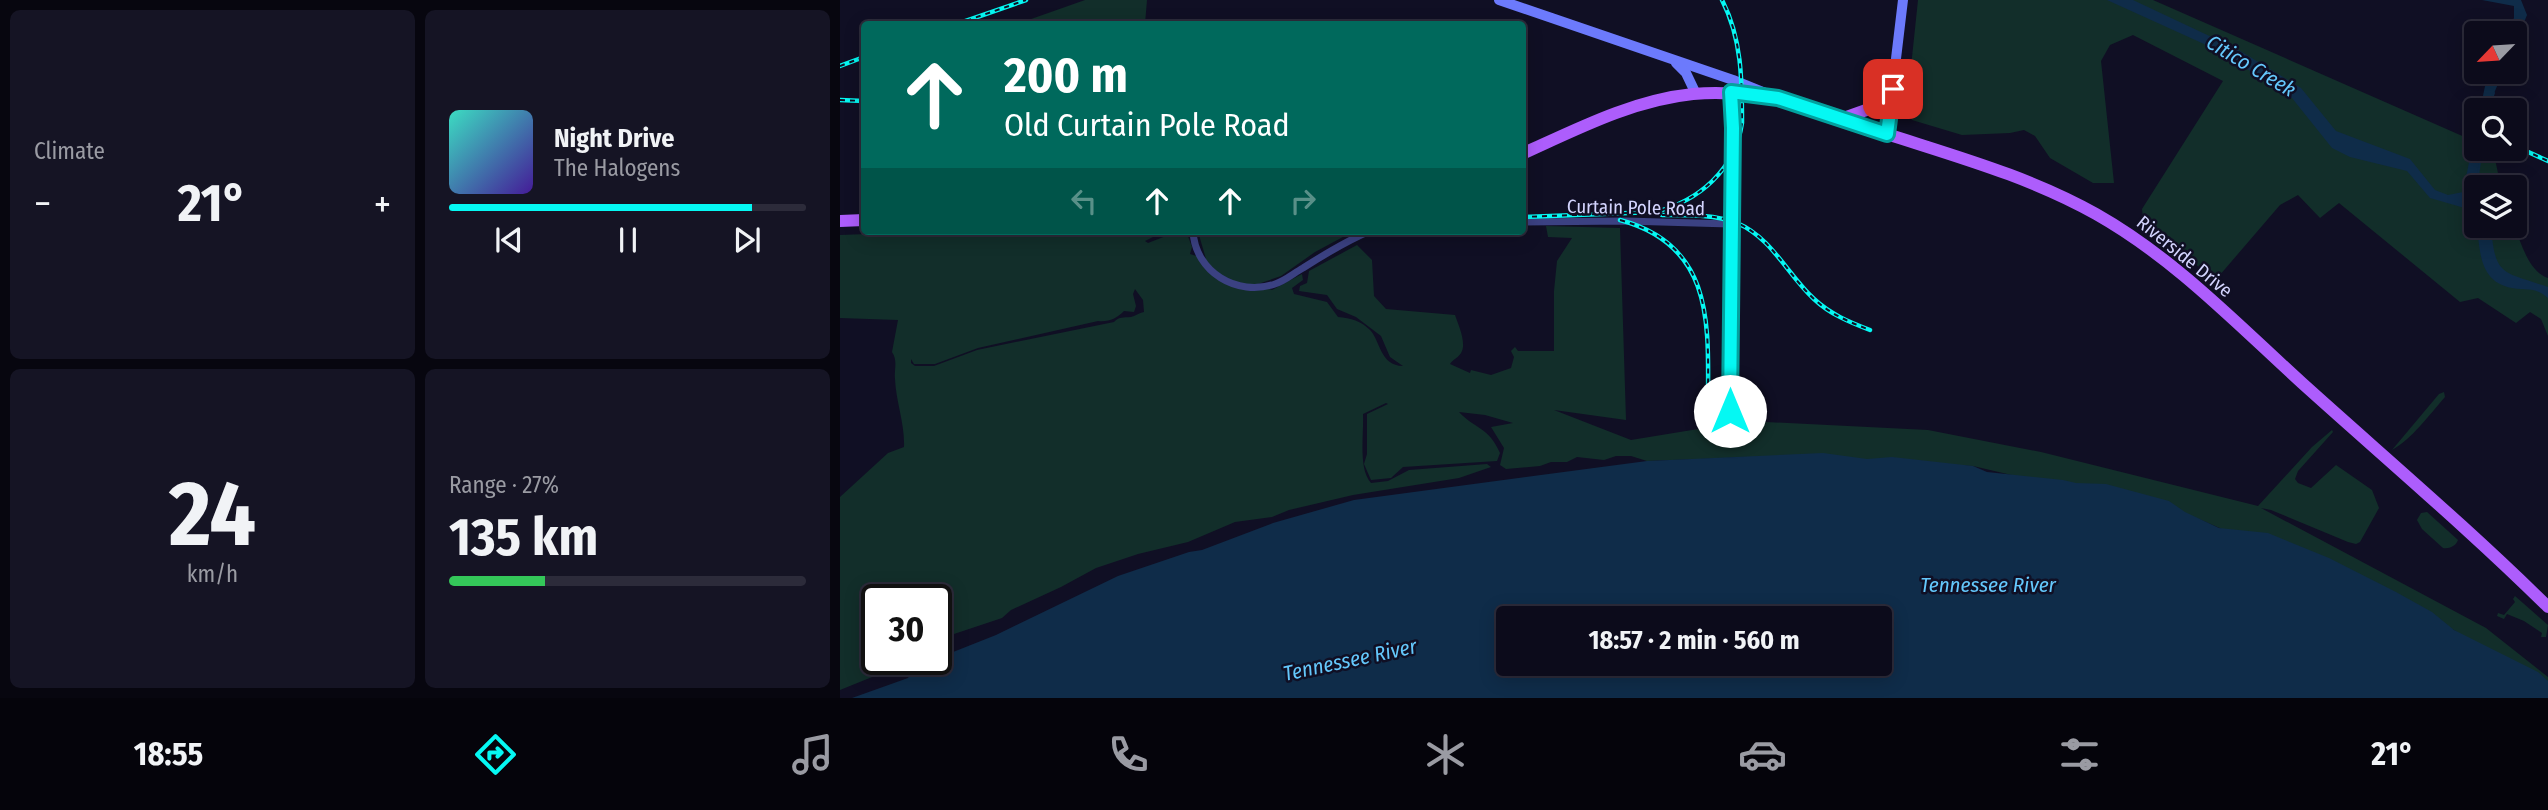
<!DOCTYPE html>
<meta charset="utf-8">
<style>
:root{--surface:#0c0b1b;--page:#151424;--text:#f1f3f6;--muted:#9a9ba3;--line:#2c2b3a;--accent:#05f8f3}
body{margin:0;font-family:"Fira Sans Condensed",sans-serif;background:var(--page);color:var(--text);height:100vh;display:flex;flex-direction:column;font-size:26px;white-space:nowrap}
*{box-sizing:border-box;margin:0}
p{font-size:23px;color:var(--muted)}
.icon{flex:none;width:38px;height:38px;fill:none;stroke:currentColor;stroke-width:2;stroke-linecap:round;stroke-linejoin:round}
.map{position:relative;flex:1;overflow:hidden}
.details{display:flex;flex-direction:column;gap:10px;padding:10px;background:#07060f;width:840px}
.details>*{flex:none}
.guide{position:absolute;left:21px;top:21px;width:665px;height:214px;border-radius:7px;box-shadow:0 4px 18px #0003,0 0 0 2px var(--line);background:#00695c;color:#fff;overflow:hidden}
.needle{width:46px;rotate:245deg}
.buttons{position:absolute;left:1624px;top:21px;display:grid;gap:14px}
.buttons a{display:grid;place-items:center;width:63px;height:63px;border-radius:7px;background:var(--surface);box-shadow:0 4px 18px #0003,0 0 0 2px var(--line);font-size:35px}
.speed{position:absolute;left:21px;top:584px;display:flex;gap:14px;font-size:35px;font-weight:700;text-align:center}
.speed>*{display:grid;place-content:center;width:91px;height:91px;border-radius:50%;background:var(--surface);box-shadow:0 4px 18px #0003,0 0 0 2px var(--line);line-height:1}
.speed .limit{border:4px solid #111;border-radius:10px;background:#fff;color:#111}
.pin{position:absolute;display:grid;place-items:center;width:60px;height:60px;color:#fff;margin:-30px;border-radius:14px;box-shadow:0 4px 10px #0006}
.me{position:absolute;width:77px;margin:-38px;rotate:0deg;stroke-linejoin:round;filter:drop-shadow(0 0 5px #0008)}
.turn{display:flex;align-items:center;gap:24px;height:147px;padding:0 28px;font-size:32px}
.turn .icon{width:91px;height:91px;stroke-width:2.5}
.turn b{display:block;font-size:49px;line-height:60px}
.lanes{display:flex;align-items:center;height:66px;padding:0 28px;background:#0003;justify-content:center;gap:35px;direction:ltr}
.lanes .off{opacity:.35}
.big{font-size:52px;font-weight:700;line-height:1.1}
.details .card{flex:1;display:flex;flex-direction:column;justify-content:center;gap:10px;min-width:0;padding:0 24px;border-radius:10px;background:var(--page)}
.details .dial{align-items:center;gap:0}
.dial b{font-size:91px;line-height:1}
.song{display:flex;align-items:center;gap:21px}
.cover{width:84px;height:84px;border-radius:10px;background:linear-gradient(135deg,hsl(170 70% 55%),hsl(260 70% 35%))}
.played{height:7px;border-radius:4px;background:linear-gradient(90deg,var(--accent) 85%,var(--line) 85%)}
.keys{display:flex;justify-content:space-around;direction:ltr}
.heat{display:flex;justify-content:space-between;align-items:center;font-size:38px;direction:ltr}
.charge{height:10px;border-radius:5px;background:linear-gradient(90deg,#34c759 27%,var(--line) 0)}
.details .tiles{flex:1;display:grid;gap:10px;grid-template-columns:repeat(2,1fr)}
.trip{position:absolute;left:656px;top:606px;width:396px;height:70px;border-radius:7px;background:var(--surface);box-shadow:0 4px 18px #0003,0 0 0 2px var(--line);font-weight:700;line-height:70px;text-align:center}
.tab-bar{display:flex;height:112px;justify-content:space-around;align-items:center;background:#05040b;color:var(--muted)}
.tab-bar .icon{width:49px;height:49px}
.tab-bar .active{color:var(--accent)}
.tab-bar b{font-size:32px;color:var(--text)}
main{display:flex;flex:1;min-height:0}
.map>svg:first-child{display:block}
</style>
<main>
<section class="details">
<div class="tiles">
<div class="card"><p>Climate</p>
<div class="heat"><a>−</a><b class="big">21°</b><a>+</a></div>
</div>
<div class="card">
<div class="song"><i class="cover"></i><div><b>Night Drive</b><p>The Halogens</p></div></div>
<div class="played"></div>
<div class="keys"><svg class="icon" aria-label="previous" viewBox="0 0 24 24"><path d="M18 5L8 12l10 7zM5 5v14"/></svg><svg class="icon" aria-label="pause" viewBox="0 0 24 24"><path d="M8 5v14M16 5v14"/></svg><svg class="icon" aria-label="next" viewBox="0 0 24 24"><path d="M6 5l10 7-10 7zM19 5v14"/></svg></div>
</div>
<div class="card dial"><b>24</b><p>km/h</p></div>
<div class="card"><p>Range · 27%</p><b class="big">135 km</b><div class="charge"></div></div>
</div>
</section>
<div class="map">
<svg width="1708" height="698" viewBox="0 0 1708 698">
<rect width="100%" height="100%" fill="#100f24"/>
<g fill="#122e2a" fill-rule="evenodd">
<polygon points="245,0 307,0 305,24 177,24"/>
<path d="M1078,0H1313L1636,142V149L1653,150L1661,187H1636V226H1674C1682,244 1688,271 1708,278V336L1701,319L1690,312L1676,323L1638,298L1620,302L1499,203L1480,218L1458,195L1440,205L1379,276H1369L1303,218L1302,209L1383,81L1293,35L1270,45L1261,61L1274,183H1253L1210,158L1195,136L1184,130L1170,133L1122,135L1072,120L1067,105Z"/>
<path d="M706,226L780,228L786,420L714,410L791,440L907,421L1088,430L1201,452L1418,506L1472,447L1492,430L1493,432L1458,471L1455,479L1458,483L1471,488L1496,465L1532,490L1539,508L1520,542L1516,544L1508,542L1431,510L1421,508L1646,628L1708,677V698L1614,630L1359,519L1133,466L913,457L807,461L791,456H776L764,460L737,457L727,462H711L700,466L666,469L660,465L664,448L651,427L673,423L645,415L619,412C636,430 648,426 660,453L657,461L563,467L551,478L531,480L524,464L527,454V414L548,404L546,403L523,414C524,434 518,469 531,483L548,481L569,470L647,464L651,467L619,478L513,495L449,510L432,517L395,522L348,542L298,554L256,568L221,587L171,610L162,618L96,640V600H37V660H49L42,673L0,690V497L48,453L64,447C65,424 56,402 55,379C54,369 58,361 52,352L58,320L0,318V235L108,231H325L305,241L308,243L326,236L329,231H346L352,247L350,254L366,259L359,235L363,231H514L475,252L441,276L418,284L432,290L462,274L463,280L452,288L454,294L487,302L498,317C511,318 521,321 530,330C540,340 540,366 563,366L550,357L541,336L516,317L497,309L487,295L459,291L460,286L467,283L469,271L517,245L532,260L534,296L546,309L615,315C618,324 626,341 622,351C620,357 613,359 610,364L630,373L631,370L651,375L671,368L674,357L671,351L675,347L678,351H714V291L717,261L732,238L708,237ZM295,289L303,300L304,312C299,313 295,316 291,317C283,318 280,316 274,322L137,350L94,366H75L71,363V359L74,364H95L138,348L258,321C269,322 276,319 284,311L294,312L296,306L293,294Z"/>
<path d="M1604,392L1605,397C1590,414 1572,439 1552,450L1599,394Z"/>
<path d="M1587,512L1618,540C1616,546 1609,549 1603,548L1582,529L1577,520L1581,513Z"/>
<polygon points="1675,596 1708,625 1706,637 1701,637 1702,633 1684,621 1667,614 1664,619 1657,616 1658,613 1664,615 1675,602 1673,599"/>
</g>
<g fill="#0f2c49" fill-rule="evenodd">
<polygon points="1267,0 1293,0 1397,49 1461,88 1496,131 1570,159 1595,190 1608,195 1623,192 1636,128 1636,149 1642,149 1637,183 1639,187 1636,187 1636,220 1635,211 1590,198 1567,171 1510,157 1492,148 1452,98 1436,86 1364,44"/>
<polygon points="1642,0 1681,0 1687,15 1675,44 1675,33 1666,33 1674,18 1674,6"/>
<polygon points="1648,72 1663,72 1647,110 1640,110"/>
<path d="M1637,226H1651C1655,277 1662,271 1708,287V298C1694,286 1688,291 1672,288C1639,282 1640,251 1637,226Z"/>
<path d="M983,453L1027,459L1052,457L1133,466L1147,472L1223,480L1236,483L1266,484L1329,501L1345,512L1379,528L1428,533L1489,558L1556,592L1592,612L1614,630L1698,672L1708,681V698H12L68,678L73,670L103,656L156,635L278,576L349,552L362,550L433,523L514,500L807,461ZM668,618H1040V663H668Z"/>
</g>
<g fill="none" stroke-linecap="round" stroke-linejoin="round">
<g stroke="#0f2c49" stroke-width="2">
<polyline points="1648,110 1654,93"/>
<polyline points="1638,175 1642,149"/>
</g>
<g stroke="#3b4182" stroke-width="7">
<polyline points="682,222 786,221 890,224"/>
<path d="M353,231C355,272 397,297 435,284C445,281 454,273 463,268C485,254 506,241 530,231"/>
<polyline points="890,411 893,128 891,92"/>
</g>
<g stroke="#6c7afc" stroke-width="10">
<polyline points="659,0 893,80 930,95"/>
<polyline points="836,63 846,73 856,94"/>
<polyline points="1047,134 1063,0"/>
</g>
<g stroke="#ad5dfc" stroke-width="12">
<polyline points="1001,119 1029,109 1053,89"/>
<path d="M682,154C737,129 793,100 853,94C926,88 979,111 1047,134C1118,157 1190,177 1256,214C1334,258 1396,323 1462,383C1544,457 1629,529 1708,607"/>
<polyline points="0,221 24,220"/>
</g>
<g stroke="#05f8f3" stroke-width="4.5">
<g id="rail">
<polyline points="117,24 186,0"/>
<polyline points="0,66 24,57"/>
<polyline points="0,100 24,101"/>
<polyline points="1675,146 1708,161"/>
<path d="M822,215C846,215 874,214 897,223C932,238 947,274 974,299C990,314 1009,322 1030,330"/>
<path d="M682,217L815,212C859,201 895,170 902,123C902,80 902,39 882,0"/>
<path d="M780,220C881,247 867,336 868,419"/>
</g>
</g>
<use href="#rail" stroke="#100f24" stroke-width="2" stroke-dasharray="5" stroke-linecap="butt"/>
</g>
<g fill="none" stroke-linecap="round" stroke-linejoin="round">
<g stroke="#03a19e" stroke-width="18">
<polyline id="route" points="890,411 893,128 891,92 938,98 1047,134 1053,89"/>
</g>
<use href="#route" stroke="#05f8f3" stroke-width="12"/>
</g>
<g text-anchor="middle" stroke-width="5" stroke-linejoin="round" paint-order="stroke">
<g font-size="19" fill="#d3d4fe" stroke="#100f24">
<text transform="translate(796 207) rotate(1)" y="7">Curtain Pole Road</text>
<text transform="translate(1345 256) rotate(39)" y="7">Riverside Drive</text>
</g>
<g font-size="21" font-style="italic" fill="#64c8fc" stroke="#100f24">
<text transform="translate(1411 66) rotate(31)" y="7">Citico Creek</text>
<text x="1148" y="592">Tennessee River</text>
<text transform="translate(510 660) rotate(-12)" y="7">Tennessee River</text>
</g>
</g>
</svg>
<div class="buttons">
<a><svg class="needle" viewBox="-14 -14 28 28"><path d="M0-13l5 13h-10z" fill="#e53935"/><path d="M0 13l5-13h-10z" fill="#9a9ba3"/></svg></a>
<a><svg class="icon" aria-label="search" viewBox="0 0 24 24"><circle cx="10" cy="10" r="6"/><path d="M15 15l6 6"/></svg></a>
<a><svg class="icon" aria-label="layers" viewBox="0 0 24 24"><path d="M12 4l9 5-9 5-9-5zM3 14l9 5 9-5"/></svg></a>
</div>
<div class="speed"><div class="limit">30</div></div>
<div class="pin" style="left:1053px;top:89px;background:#d93025"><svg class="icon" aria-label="arrive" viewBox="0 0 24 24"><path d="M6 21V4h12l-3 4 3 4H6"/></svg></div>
<svg class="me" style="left:890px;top:411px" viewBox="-20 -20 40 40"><circle r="19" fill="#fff"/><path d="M0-13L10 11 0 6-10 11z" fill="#05f8f3"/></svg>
<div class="trip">18:57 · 2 min · 560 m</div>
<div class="guide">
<div class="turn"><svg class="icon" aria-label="ahead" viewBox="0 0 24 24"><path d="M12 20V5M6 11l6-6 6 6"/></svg><div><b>200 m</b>Old Curtain Pole Road</div></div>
<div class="lanes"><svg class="icon off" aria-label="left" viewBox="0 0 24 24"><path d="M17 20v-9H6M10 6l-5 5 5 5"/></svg><svg class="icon" aria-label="ahead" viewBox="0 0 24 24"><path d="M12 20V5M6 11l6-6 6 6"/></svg><svg class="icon" aria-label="ahead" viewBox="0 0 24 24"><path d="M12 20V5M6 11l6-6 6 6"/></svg><svg class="icon off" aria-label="right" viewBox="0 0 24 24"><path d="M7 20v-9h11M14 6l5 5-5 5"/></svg></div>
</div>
</div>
</main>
<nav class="tab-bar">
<b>18:55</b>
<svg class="icon active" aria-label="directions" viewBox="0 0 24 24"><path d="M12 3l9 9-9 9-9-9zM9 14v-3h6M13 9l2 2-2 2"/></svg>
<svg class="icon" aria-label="music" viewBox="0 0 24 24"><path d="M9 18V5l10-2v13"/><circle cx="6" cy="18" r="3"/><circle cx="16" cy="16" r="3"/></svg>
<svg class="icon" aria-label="phone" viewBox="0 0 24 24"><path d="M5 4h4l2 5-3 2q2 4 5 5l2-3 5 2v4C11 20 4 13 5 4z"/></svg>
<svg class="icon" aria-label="climate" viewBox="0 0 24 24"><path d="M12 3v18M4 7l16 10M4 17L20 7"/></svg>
<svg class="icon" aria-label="car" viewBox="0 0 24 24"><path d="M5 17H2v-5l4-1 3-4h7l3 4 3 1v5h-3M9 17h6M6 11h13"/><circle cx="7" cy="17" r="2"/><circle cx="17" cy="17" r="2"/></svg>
<svg class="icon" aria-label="filters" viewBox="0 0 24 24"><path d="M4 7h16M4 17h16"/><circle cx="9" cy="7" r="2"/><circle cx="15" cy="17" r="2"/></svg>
<b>21°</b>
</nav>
